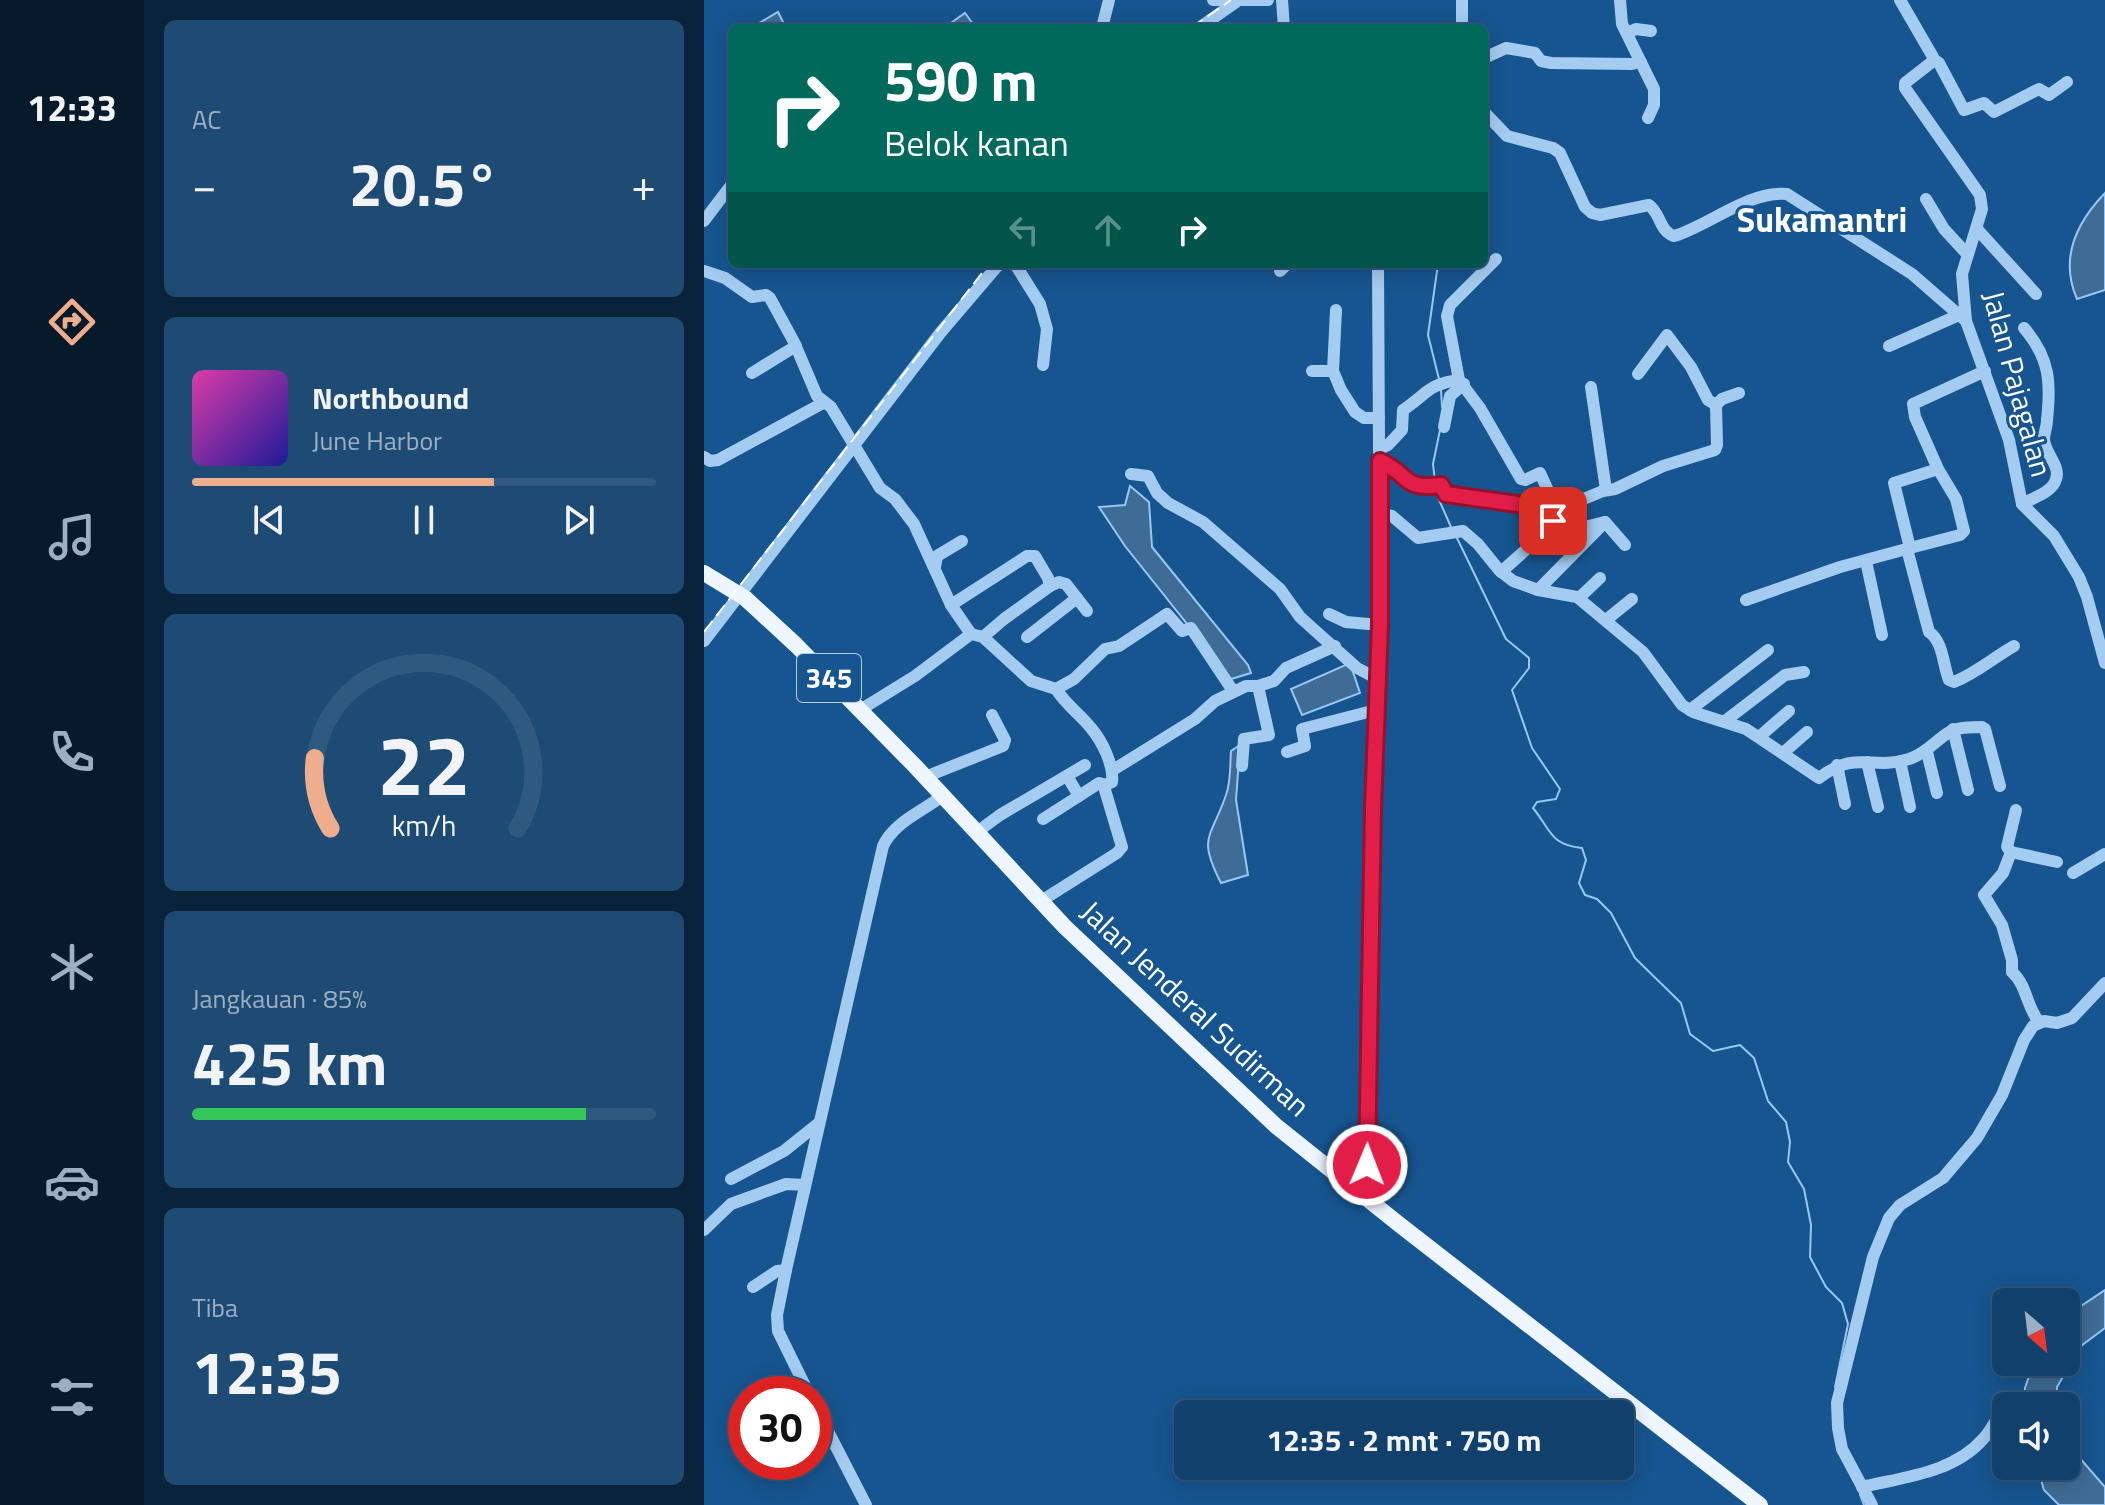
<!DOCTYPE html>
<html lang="id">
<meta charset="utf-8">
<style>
:root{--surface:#11406c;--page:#1e4b74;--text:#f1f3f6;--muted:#9cafc2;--line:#30597f;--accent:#eead8d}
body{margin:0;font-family:"Titillium Web",sans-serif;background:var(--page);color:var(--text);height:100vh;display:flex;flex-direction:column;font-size:30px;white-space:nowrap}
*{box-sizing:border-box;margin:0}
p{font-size:26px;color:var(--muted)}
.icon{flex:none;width:44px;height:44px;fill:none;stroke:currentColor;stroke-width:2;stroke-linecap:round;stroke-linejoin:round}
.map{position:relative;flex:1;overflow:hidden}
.side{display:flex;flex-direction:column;gap:20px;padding:20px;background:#09233b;width:560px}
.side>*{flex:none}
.top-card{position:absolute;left:24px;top:24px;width:760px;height:244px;border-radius:12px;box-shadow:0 4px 20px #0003,0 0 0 2px var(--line);background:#00695c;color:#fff;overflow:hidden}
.needle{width:52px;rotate:152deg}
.tools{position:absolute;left:1288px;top:1288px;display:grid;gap:16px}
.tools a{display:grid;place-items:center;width:88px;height:88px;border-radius:12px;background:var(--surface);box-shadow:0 4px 20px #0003,0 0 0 2px var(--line);font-size:40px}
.speed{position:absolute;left:24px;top:1376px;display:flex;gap:16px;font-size:40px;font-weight:700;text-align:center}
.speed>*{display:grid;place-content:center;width:104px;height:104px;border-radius:50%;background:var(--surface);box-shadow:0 4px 20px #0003,0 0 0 2px var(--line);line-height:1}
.speed .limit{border:12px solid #d22;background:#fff;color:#111}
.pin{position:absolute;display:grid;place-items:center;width:68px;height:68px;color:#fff;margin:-34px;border-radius:16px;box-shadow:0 4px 12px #0006}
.me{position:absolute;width:88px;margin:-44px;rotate:1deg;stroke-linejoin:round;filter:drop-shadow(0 0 6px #0008)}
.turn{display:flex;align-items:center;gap:28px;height:168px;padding:0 24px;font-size:36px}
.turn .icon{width:104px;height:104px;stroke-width:2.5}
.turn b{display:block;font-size:56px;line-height:68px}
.lanes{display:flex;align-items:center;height:76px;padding:0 24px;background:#0003;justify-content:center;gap:40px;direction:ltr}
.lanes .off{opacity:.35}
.big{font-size:60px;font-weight:700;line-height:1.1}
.side .card{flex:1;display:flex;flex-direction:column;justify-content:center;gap:12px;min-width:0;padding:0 28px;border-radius:12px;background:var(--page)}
.side .dial{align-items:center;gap:0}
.dial svg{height:208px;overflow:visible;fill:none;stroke:var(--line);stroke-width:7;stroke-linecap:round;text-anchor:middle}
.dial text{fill:var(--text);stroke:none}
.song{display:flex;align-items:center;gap:24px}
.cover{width:96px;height:96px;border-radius:12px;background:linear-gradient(135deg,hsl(320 70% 55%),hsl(240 70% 35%))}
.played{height:8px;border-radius:4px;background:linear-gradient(90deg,var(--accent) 65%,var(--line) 65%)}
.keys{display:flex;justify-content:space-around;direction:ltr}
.heat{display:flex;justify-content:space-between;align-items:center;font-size:44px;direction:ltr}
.charge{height:12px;border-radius:6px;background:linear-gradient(90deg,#34c759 85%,var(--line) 0)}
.trip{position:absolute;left:470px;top:1400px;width:460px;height:80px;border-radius:12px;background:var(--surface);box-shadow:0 4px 20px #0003,0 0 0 2px var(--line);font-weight:700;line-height:80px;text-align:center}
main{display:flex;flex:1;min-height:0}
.menu{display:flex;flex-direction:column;width:144px;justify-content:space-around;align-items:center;background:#071a2b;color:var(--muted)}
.menu .icon{width:56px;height:56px}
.menu .on{color:var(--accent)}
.menu b{font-size:36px;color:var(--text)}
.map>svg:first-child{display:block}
</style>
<main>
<nav class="menu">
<b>12:33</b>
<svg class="icon on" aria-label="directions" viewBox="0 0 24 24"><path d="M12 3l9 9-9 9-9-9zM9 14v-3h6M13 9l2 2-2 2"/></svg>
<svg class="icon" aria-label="music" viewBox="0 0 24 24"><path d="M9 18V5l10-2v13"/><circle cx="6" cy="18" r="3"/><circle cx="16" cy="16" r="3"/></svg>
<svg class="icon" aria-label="phone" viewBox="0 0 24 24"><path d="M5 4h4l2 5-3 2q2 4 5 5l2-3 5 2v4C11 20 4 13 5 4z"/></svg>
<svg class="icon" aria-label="climate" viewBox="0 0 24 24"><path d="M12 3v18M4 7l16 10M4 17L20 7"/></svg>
<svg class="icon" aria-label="car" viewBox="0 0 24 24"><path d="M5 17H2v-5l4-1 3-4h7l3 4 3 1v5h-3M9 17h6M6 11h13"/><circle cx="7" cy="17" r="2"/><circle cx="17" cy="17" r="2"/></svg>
<svg class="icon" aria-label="filters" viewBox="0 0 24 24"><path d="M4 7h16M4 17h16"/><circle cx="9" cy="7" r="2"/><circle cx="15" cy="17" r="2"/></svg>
</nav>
<section class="side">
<div class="card"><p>AC</p>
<div class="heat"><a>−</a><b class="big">20.5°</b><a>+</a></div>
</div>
<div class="card">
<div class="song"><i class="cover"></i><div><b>Northbound</b><p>June Harbor</p></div></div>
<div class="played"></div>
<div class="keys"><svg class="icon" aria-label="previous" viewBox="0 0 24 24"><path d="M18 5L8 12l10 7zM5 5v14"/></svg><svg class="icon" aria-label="pause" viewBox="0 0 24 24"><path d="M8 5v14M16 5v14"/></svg><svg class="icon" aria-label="next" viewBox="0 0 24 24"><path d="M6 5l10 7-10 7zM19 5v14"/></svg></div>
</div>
<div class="card dial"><svg viewBox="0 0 100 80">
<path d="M14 69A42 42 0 1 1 86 69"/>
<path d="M14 69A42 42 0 0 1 8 42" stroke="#eead8d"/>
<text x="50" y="56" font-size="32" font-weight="700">22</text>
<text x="50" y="72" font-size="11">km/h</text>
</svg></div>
<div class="card"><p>Jangkauan · 85%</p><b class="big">425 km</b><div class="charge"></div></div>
<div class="card"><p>Tiba</p><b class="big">12:35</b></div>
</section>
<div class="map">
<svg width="1401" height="1505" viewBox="0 0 1401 1505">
<rect width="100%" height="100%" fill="#175590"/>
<g fill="#3f6c96" stroke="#97c8f2" stroke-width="2">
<polygon points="74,12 82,28 54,28 52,25"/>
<polygon points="261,13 272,28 240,28"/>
<path d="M1401,193V290L1373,299C1355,258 1372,223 1401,193Z"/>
<polygon points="426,486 445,502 448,547 544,665 547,673 527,679 421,546 395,507 421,505"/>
<polygon points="646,663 656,693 598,715 587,689"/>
<path d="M536,745L532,800L544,875L517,883C493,836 507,839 522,795C527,782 526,765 527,751Z"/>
<polygon points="1401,1290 1401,1328 1377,1346 1353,1387 1353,1406 1320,1406 1321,1388 1330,1362 1362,1362 1362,1316"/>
<polygon points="1362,1436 1373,1455 1401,1487 1401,1505 1355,1505 1340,1490 1333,1466 1362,1466"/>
</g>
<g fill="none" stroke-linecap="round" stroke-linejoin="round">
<g stroke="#97c8f2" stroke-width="2">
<polyline points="734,264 724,335 735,379"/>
<polyline points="737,390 738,407"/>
<polyline points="731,482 729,464 736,430"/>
<polyline points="732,493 747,527"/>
<path d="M752,536L802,639L825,658V668L808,690L828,748L856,789L852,799L833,802L829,808C847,830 846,845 878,848L882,860L875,883L881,895L893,899L907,913L931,958L977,1003L986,1034L1009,1051L1036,1045L1050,1058L1064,1101L1082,1122L1086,1142L1084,1162L1100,1189L1107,1225L1106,1257L1122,1287L1138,1303L1144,1324L1131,1387"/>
<polyline points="1156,1495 1160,1505"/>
</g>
<g stroke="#a4ccf0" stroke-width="12">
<polyline points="509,0 564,0"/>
<polyline points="578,0 580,28"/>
<polyline points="916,0 918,24 950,89 950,105 944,118"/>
<polyline points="1196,0 1229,57 1228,62 1201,83 1201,88 1276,195 1278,209 1258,274 1262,321 1305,440 1318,504 1350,536 1375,577 1383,597 1401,663"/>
<polyline points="398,28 405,0"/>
<polyline points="495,28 532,2"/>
<polyline points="758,28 758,0"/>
<polyline points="923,33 932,29 947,31"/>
<polyline points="780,58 802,48 831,53 837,61 847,63 928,64 937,62"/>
<polyline points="1229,59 1235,63 1260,110 1280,103 1290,112 1335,89 1345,95 1363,82"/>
<path d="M780,112L803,136L849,148L856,153L881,207L888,213L896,215L945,205C957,214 955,231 970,236C1004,226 1046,190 1083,194L1208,274L1262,321"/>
<polyline points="1222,199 1240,229 1263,254"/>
<polyline points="0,221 28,184"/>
<polyline points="1273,229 1332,294"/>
<polyline points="311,264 336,304 343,329 339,365"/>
<polyline points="674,264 676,625 669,808 663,1165 675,1208"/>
<polyline points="0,271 21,278 48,297 62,295 66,298 90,342 113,396 127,407 176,488 191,499 210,524 247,605 267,634 211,676 156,710"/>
<polyline points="576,271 583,264"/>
<polyline points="632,310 629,371 637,390 651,412 660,418 675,418"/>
<polyline points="1185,346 1255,315"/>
<polyline points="608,371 629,371"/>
<polyline points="48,373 92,346"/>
<polyline points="934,374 963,335 987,367 1004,400 1012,405"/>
<polyline points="755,380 743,316 746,305 792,259"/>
<polyline points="887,387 902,490"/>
<polyline points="740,427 746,396 760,384"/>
<path d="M676,449L684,445L698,430L699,410C723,394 724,384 755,380L776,408L817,479L821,480L836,473L853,510"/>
<polyline points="0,457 6,461 14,460 119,403"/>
<path d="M676,461C707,475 697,490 737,485L742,494L820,505L851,521L853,510L899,491L911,489L959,466L1011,450L1013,445L1012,405L1018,399L1035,393"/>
<polyline points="1234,469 1252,499 1260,531 1256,535 1206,548 1190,483 1234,469 1211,417 1209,404 1281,371"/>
<polyline points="427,474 444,476 453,493 464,503 499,522 576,589 596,617 607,627 653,668 672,678"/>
<path d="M1318,504C1329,498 1349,492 1352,479C1357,466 1340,452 1340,439C1340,433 1343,427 1343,420C1347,383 1346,358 1320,328"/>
<path d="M676,514L688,516L714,538L759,531L774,544L795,570L809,581L834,590L873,597L939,652L978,705L989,712L1042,729L1115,778C1153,749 1167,771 1205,759C1225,753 1237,733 1253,729C1261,727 1270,727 1278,727L1281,729L1296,786"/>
<polyline points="901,522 921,545"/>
<path d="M1203,549L1225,632C1239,641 1239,665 1245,680L1250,682C1272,673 1289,658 1310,646"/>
<polyline points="1162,561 1178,635"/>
<polyline points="231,567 233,556 258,541"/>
<polyline points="797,572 835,538 901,522 834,590"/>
<polyline points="346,586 355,582 362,584 383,611"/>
<polyline points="875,598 896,578"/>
<polyline points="1042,600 1136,567 1206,548"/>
<polyline points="247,605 323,556 331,556 344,578 346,586 300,619 279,637"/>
<polyline points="625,614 642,622 676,625"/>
<polyline points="902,620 928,599"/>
<path d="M267,634L279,637L327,681L352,689C362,705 376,714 387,728C398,741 410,765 408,782L401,785V790L418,847L413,853L337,901"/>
<polyline points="323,637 373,598"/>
<polyline points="0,641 237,332 295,264"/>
<polyline points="352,689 370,679 401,649 415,646 463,614 478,631 487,628 529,691"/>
<polyline points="986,710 1064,650"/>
<polyline points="1021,721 1081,675 1100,672"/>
<polyline points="1249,729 1264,790"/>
<polyline points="1055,737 1085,711"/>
<polyline points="583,752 601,746 598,729 672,710"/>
<polyline points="1223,752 1233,793"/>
<polyline points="1079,753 1103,732"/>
<polyline points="1196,761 1206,807"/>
<polyline points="1163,762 1174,807"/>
<polyline points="1133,765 1141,804"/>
<polyline points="538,766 540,739 565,735 554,686"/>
<polyline points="409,770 491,719 511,701 542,686 554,686 570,681 582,668 631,646"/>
<polyline points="221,777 299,746 301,740 288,715"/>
<polyline points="375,796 395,783 401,785"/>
<polyline points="339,819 375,796 363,776"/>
<polyline points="273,832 296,815 381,765"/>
<polyline points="1307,852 1303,847 1312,810"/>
<polyline points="1369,873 1401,854"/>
<path d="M1335,1022C1322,1006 1323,985 1308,972V960L1298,925L1280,895L1299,873L1307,852L1353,862"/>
<polyline points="27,1179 80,1151 115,1123"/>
<polyline points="0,1230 27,1204 82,1184 101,1185"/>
<polyline points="49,1287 73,1271 82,1270"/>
<path d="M105,1394L74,1331L73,1315L82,1270L179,846C190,822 218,812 238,796"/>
<polyline points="110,1404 162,1505"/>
<path d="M1158,1487C1200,1477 1250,1473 1280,1438C1288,1429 1294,1416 1300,1406"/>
<polyline points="1168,1505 1138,1449 1134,1428 1133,1403 1169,1257 1185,1218 1196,1205 1239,1178 1273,1138 1298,1095 1320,1040 1329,1026 1340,1021 1353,1023 1368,1018 1401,983"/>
</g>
<polyline stroke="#edf5ff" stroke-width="16" points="0,573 41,598 92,645 211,766 361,927 572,1126 696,1225 1056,1505"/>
<g stroke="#fff" stroke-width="2" stroke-dasharray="14 6" stroke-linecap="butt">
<polyline points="487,28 527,0"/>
<polyline points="0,632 285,264"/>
</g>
</g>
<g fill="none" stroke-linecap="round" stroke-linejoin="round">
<g stroke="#92132f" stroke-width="20">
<path id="route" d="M663,1165L669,808L676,625V461C707,475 697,490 737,485L742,494L820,505L849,521"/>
</g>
<use href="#route" stroke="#e11d48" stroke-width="14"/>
</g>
<g text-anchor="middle" stroke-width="6" stroke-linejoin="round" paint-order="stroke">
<rect fill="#175590" stroke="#b9ccde" stroke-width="2" x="93" y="654" width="64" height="48" rx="6"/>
<g font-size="28" font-weight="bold" fill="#fff">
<text x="125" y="688">345</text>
</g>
<g font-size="30" fill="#fff" stroke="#175590">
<text transform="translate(1313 384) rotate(75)" y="10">Jalan Pajagalan</text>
<text transform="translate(491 1009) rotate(43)" y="10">Jalan Jenderal Sudirman</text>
</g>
<g font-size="34" font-weight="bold" fill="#fff" stroke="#175590">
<text x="1118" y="232">Sukamantri</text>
</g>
</g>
</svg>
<div class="tools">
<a><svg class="needle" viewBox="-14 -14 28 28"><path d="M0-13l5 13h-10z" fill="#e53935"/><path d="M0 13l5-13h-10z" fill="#9cafc2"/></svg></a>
<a><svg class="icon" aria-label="sound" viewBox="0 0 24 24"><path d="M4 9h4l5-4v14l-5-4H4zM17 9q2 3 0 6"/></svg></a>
</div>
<div class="speed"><div class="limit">30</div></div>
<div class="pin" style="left:849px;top:521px;background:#d93025"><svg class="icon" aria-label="arrive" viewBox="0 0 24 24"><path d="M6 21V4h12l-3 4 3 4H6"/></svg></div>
<svg class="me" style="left:663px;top:1165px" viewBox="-20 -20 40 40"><circle r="17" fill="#e11d48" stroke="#fff" stroke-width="3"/><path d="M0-11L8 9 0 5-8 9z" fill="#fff"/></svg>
<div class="trip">12:35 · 2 mnt · 750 m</div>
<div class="top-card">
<div class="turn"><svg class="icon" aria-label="right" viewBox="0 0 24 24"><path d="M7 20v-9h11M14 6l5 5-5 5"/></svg><div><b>590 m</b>Belok kanan</div></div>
<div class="lanes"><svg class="icon off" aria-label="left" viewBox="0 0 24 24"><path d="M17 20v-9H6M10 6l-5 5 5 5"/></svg><svg class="icon off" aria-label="ahead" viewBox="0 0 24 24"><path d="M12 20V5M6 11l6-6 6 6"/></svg><svg class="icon" aria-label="right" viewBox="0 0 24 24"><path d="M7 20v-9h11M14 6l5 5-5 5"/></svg></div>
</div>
</div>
</main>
